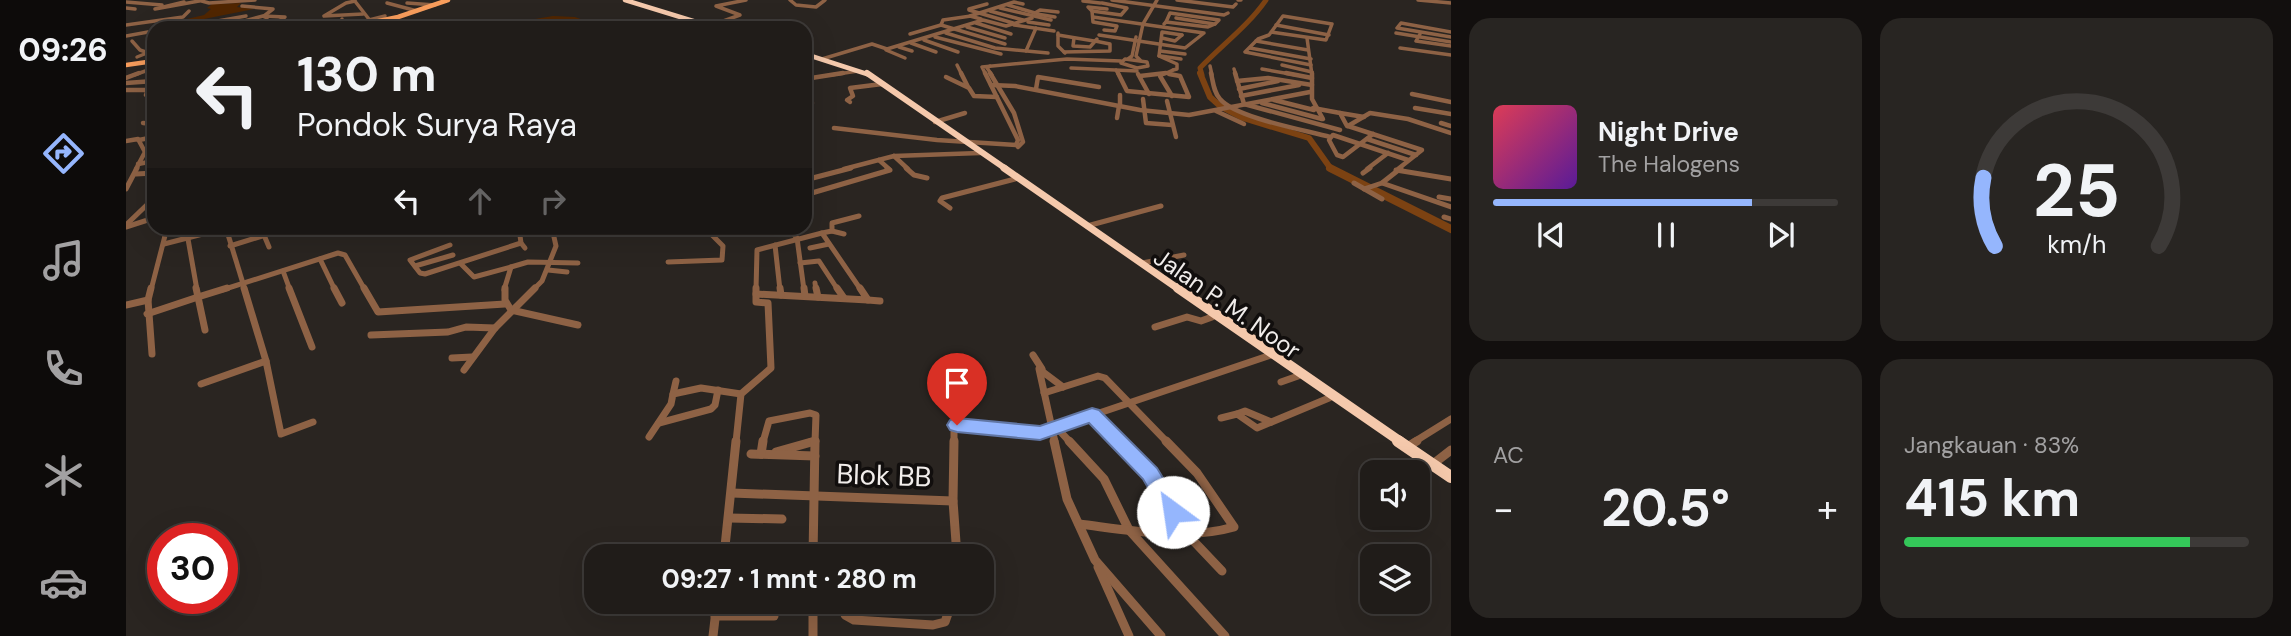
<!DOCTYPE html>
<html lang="id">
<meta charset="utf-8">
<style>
:root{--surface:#201c19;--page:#282522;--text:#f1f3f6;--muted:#a2a1a2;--line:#3d3a38;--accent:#95b6fd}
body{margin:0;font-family:"DM Sans",sans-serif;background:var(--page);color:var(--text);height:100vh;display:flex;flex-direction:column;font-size:26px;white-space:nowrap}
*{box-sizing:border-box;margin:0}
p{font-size:23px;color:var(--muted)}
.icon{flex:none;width:38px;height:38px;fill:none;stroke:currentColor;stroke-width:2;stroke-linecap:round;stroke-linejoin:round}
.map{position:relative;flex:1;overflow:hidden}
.drawer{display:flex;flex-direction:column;gap:18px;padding:18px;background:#120f0e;width:840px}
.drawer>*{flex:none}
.top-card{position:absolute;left:21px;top:21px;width:665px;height:214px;border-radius:21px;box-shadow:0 7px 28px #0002,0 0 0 2px var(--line);background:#201c19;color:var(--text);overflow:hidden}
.fabs{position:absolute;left:1234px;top:460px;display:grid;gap:14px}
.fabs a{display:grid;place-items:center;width:70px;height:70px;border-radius:14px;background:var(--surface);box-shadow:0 7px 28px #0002,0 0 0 2px var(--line);font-size:35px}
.speed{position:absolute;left:21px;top:523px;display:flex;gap:14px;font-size:35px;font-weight:700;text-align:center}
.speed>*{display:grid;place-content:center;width:91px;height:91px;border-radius:50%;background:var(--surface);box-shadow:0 7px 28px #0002,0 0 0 2px var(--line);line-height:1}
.speed .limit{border:10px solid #d22;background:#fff;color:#111}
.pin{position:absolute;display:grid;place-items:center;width:60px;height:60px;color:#fff;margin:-72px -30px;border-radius:50% 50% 50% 0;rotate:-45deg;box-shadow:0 0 7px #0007}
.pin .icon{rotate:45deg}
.me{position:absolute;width:77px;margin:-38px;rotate:329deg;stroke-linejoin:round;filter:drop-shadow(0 0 5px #0008)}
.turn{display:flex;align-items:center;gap:24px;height:147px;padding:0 35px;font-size:32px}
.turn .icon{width:91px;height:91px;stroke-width:2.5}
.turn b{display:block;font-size:49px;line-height:60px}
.lanes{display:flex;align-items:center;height:66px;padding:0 35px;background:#0003;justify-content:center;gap:35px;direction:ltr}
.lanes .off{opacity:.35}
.big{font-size:52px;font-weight:700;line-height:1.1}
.drawer .tile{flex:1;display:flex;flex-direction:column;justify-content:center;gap:10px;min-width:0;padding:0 24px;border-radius:21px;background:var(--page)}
.drawer .dial{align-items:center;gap:0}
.dial svg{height:182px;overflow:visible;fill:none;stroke:var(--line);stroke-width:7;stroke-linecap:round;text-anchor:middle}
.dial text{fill:var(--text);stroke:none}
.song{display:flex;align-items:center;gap:21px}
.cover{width:84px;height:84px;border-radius:10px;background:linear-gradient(135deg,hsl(350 70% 55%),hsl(270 70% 35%))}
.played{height:7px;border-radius:4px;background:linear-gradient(90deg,var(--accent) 75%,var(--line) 75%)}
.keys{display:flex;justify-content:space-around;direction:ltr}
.heat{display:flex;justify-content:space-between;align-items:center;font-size:38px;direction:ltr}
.charge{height:10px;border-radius:5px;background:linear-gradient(90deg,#34c759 83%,var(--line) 0)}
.drawer .tiles{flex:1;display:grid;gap:18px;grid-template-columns:repeat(2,1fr)}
.trip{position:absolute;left:458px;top:544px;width:410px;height:70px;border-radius:21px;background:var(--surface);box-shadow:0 7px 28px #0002,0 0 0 2px var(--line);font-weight:700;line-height:70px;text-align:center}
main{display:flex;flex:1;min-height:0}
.tabs{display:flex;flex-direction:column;width:126px;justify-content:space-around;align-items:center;background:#0d0b0a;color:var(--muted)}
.tabs .icon{width:49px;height:49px}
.tabs .active{color:var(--accent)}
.tabs b{font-size:32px;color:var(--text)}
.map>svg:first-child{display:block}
</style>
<main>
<nav class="tabs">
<b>09:26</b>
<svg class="icon active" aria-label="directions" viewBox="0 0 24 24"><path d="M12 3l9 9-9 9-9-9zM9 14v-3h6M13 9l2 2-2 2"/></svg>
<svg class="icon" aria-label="music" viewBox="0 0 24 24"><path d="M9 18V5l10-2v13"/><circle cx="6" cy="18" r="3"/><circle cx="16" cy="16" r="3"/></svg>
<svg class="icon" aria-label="phone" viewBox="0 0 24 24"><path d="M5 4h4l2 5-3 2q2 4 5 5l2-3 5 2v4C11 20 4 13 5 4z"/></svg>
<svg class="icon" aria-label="climate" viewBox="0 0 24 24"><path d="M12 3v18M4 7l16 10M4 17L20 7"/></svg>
<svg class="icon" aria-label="car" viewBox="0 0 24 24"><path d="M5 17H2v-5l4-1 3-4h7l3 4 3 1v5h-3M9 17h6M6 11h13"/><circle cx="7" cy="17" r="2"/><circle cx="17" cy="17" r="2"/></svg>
</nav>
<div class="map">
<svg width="1325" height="636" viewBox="0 0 1325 636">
<rect width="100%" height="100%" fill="#2a2521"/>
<g fill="#512601">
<polygon points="115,3 111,7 128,9 68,21 61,19 78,15 85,9 81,8 86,4"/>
<polygon points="427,16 449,17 463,22 460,24 465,27 386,28 397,21"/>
</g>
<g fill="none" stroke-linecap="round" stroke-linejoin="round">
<path stroke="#7c4212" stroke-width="5" d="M1076,75L1074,68C1096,45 1122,26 1140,0"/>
<polyline stroke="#7c4212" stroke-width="6" points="1074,73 1084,97 1094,106 1117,118 1183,138 1205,169"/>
<polyline stroke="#7c4212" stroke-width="8" points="1204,168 1325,229"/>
<g stroke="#8e6245" stroke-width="3.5">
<polyline points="72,0 83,3 129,0"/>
<polyline points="228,0 246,23"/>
<polyline points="664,0 670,5 690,7 699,0"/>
<polyline points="986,0 1098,15 1102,13"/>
<polyline points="1051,0 1107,7 1110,4"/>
<polyline points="1112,0 1115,0"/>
<polyline points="1292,0 1325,3"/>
<polyline points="229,1 220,3 198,16 237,14"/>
<polyline points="957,1 974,3"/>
<polyline points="0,2 36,5"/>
<polyline points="58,2 29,9 73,1"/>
<polyline points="261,3 291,11"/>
<polyline points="281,3 309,5"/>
<polyline points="882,5 909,13"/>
<polyline points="116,6 147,9 138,16"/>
<polyline points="0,8 9,9"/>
<polyline points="874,8 925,20"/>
<polyline points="843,9 861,4"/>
<polyline points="843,10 887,23"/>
<polyline points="864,11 897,20"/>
<polyline points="966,11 995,15 1001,8 976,3"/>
<polyline points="909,13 914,10 932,12"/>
<polyline points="911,14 929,17"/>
<polyline points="967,17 1078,33 1059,48 973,35"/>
<polyline points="1050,18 1088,24"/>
<polyline points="855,19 844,16 888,2 897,4"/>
<polyline points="243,20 259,16"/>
<polyline points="45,22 62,26"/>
<polyline points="86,22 120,16"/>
<polyline points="902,22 923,25"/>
<polyline points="1040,22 1044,13 1093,20 1089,24"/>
<polyline points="850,23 885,34"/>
<polyline points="589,24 614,15 590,6 620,0"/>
<polyline points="1038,24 1040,22 1082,27 1089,24"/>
<polyline points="0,25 57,17 63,11"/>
<polyline points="815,25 817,20 845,16"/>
<polyline points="888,25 928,31"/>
<polyline points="1150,25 1203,35"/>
<polyline points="100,26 137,16 159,17 156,19"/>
<polyline points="841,27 879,38"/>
<polyline points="59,28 77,23 114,28"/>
<polyline points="120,28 141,19"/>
<polyline points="139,28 156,19"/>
<polyline points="215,28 216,19"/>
<polyline points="978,30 989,31 991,26 967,22 966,11 962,7 981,9"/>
<polyline points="1145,32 1200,40 1206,24 1157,16 1143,35 1132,39 1119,52 1185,65"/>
<polyline points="1325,32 1275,23 1271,28 1325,37"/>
<polyline points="820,33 869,48 922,53"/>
<polyline points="932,33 932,46 939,53"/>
<polyline points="1270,33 1325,42"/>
<polyline points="784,34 815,25 879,44"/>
<polyline points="1294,34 1290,41 1325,46"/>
<polyline points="932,35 968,41"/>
<polyline points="0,36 22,32 28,40"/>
<polyline points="809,37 875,54"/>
<polyline points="948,38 947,46 964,47 971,39"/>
<polyline points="1036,38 1049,41 1056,35"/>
<polyline points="1181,38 1186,75"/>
<polyline points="798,40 832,52"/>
<polyline points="6,41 14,50 28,55"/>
<polyline points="1130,41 1182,50"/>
<polyline points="785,43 810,52"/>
<polyline points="773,47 786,51"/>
<polyline points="1124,48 1185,59"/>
<polyline points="1274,48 1325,55"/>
<polyline points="760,50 779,58"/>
<polyline points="900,51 910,28"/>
<polyline points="1034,51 1059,54"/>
<polyline points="938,52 984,51 984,44 969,41"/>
<polyline points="1033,56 1036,32 1056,35"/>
<polyline points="1033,56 1051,64 1051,69 1047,70"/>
<polyline points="1035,56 1055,59"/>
<polyline points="11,57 21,53"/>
<polyline points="696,59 746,44 761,49 857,20 880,26 906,18"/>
<polygon points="999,59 1021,62 1022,66 1011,68 995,63"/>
<polyline points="1002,59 1006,56 1010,37"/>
<polyline points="1014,60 1010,56 1017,24 1031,0"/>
<polyline points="831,65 836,75"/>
<polyline points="1156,65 1186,72"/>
<polyline points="864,66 861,68 866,75"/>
<polyline points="1084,66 1086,75"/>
<polyline points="945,68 1011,71"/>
<polyline points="1108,69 1110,75"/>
<polyline points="1136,69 1170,75"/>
<polyline points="990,70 993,75"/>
<polyline points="1043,74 1049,75"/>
<polyline points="8,75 28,68"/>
<polyline points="705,75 732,71"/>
<polyline points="860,75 856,67 941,59 995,61"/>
<polyline points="1036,75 1047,70"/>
</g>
<g stroke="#8e6245" stroke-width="4.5">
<polyline points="835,73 842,87"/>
<polyline points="864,73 888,113 897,142 892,147"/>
<polyline points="992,73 1001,91 1063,97 1054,76 1043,74"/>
<path d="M1085,73C1087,82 1088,93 1094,99C1110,118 1179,130 1204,137"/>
<polyline points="1109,73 1118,104 1214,130"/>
<polyline points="1160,73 1186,78"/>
<polyline points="1186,73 1186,99 1197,119"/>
<polyline points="1012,74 1023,94"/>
<polyline points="1014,76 1040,73"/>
<polyline points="1034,76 1046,96"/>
<polyline points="820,77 843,88 848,96 871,97"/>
<polyline points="0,78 13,73"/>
<polyline points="679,79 717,73"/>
<polyline points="1111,81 1142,78 1186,85"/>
<polyline points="0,83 28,81"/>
<polyline points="865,85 889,86 1014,110 1063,115 1184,92"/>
<polyline points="910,89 912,77 973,87"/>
<polyline points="1113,89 1152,81"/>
<polyline points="0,90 22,90 20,95 28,96"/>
<polyline points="1286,94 1325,102"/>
<polyline points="994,95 994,106"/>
<polyline points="1115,96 1173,85"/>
<polyline points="1017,99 1020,123 1046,125"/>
<polyline points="1148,100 1188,110"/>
<polyline points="679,101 686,103 679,108"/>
<polyline points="1041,101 1050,137"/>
<polyline points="724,102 721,100 727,96 724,88 756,84"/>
<polyline points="1136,103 1196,119"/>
<polyline points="1187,108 1214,113 1221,126"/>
<polyline points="1289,108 1325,114"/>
<polyline points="1090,111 1118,124"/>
<polyline points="1214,113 1238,117"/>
<polyline points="991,118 993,106"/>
<polyline points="809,122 839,113"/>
<polyline points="17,123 28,124"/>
<polyline points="1315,123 1325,126"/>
<polyline points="1222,126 1296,150 1272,169"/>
<polyline points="1222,126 1244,113 1282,119 1325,133"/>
<polyline points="708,128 811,140 890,145 892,140 859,73"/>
<polyline points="1207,135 1282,160"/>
<polyline points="1206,136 1203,140 1211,155 1217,157 1247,134"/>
<polyline points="1241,139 1290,155"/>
<polyline points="13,140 28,137"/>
<polyline points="0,141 12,139 19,152 10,169"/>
<polyline points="768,156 782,169"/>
<polyline points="753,160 763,169"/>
<polyline points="12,164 28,161"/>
<polyline points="718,169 768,156 854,153"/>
<polyline points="1241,169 1262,153"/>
</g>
<g stroke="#8e6245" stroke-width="5">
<polyline points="780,168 788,175 801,178"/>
<polyline points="1270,170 1325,179"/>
<polyline points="1237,173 1244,168"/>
<polyline points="10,174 28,173"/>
<polyline points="679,180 725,168"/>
<polyline points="1228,183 1256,199"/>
<polyline points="1256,183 1325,207"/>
<polyline points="0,189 11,168"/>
<polyline points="1238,189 1256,183 1275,168"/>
<polyline points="679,195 764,170 761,168"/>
<polyline points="1313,197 1325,199"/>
<polyline points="824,208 814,201 816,198 889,179"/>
<polyline points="1318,217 1325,219"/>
<polyline points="0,225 28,198"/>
<polyline points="961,226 1035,206"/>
<polyline points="0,227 28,218"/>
<polyline points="100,228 119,290"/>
<polyline points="135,228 143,247"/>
<polyline points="298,228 301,230"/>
<polyline points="393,228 395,243 399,248"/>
<polyline points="662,228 671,238 678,290"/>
<polyline points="582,231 596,228"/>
<polyline points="706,231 718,234"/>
<polyline points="696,233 706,231 706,223 733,216"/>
<polyline points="308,234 326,228"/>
<polyline points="62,239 71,290"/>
<polyline points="38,244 100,228"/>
<polyline points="324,245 284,260 294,273 299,274 395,243"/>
<polyline points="649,245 654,290"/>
<polyline points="104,246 162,228"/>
<polyline points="684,248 703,244"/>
<polyline points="194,259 209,290"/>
<polyline points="542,262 596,260 597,246 579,228"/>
<polyline points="674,263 693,261 712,290"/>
<polyline points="1016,263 1058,255"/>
<polyline points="335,264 348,277 385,267 378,290"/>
<polyline points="289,266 327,255"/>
<polyline points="385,267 402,262 452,263"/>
<polyline points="422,270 441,272"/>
<polyline points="157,271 164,290"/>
<polyline points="689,283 690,290"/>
<polyline points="25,290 41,228"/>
<polyline points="96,290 212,253 219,255 239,290"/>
<polyline points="407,290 416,281 430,246 426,228"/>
<polyline points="630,290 631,250 696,233 735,290"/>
</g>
<g stroke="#8e6245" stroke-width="7">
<polyline points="25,288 22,300 26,354"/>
<polyline points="118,288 140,361"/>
<polyline points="163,288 186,347"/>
<polyline points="208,288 216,303"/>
<polyline points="238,288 252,312 379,304"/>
<polyline points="379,288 379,300 385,310 452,325"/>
<polyline points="630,288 630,294 742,300 734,288"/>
<polyline points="654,288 655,295"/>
<polyline points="678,288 679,296"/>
<polyline points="690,288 692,297"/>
<polyline points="711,288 718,298"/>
<polyline points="742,300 754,301"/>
<polyline points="0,305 22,300"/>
<polyline points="21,314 72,297 70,288"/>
<polyline points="1029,327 1061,317 1075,321 1086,317"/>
<polyline points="79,330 72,297 101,288"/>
<polyline points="245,335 322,332 340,327 369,328"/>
<polyline points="907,355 916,369"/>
<polyline points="326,358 346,357"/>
<polyline points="338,370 369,328 409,288"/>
<polyline points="1155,382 1172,376"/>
<polyline points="75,384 140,361 155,434 187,422"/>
<polyline points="918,393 972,376 979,378 1041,442"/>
<polyline points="547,394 550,381"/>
<polyline points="1111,414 1119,411 1145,422"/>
<polyline points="966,415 993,442"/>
<polyline points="1095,418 1111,414 1131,428 1203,398"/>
<polyline points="533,423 585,409 589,405 592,390"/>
<polyline points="931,428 944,442"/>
<polyline points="523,437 545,404 547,394 575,388 615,394"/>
<polyline points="610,442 615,394 645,368 642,303 630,302 630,294"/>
<polyline points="637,442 643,421 684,413 690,415 689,442"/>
<polyline points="684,442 689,441"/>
<polyline points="828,442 828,429 831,425 914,433 1148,354"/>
<polyline points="929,442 913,369 937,387"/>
<polyline points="1288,442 1325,419"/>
</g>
<g stroke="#8e6245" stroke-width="9">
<polyline points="828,441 827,501 831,556"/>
<polyline points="928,441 941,499 969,560 1035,636"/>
<polyline points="943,441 978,479 1003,530 1099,636"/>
<polyline points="992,441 1024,473 1059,532 1096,571"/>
<polyline points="1281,447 1291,441"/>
<polyline points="650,452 689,441"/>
<polyline points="625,454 689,456"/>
<polyline points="635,454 637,441"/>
<polyline points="1307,464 1325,450"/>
<polyline points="606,493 827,501"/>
<polyline points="603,518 656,519"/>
<path d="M953,524C1002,530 1060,541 1108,527L1071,473L1040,441"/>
<polyline points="598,556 610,441"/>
<polyline points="687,556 689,441"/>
<polyline points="729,556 739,556"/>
<polyline points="972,567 1003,636"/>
<polyline points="687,602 687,636"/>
<polyline points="718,602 719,615 728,620 807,625 819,622 826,602"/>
<polyline points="589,616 648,616"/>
<polyline points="587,636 591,602"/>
</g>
<g stroke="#f89d5c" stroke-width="4.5">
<polyline points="219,28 272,17 322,0"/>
<polyline points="0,65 28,61"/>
</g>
<g stroke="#f5c9ac" stroke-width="4.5">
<polyline points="499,0 590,28"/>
<polyline points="679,54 744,75"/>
</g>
<polyline stroke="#f5c9ac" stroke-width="6" points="741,73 880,169"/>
<polyline stroke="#f5c9ac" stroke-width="7" points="878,168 1054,290"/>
<polyline stroke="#f5c9ac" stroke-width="10" points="1052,288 1275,442"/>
<polyline stroke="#f5c9ac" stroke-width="12" points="1272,441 1325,477"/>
</g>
<polygon fill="#95b6fd" stroke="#6176a4" stroke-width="2" points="966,408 973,410 1031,468 1058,512 1055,519 1047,521 1040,519 1017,479 963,423 914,440 831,432 824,430 821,425 824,420 831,418 914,426"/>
<g text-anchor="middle" stroke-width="7" stroke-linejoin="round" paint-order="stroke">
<g font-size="24" fill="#f1edeb" stroke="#110e0d">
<text transform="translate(1101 304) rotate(35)" y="8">Jalan P. M. Noor</text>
</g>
<g font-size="28" fill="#f1edeb" stroke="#110e0d">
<text transform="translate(758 475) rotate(2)" y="10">Blok BB</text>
</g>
</g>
</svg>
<div class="fabs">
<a><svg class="icon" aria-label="sound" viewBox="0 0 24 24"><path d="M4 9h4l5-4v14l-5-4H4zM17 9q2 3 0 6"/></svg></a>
<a><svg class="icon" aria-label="layers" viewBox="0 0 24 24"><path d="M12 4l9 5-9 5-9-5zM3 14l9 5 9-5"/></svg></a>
</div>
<div class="speed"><div class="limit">30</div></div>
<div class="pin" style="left:831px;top:425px;background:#d93025"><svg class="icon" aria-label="arrive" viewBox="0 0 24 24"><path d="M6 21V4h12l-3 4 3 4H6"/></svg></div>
<svg class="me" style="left:1047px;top:512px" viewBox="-20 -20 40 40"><circle r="19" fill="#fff"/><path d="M0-13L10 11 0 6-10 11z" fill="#95b6fd"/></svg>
<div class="trip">09:27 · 1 mnt · 280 m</div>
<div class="top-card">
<div class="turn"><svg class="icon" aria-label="left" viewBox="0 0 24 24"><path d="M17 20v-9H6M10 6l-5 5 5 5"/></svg><div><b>130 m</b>Pondok Surya Raya</div></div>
<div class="lanes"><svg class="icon" aria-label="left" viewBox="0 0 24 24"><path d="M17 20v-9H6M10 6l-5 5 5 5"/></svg><svg class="icon off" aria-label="ahead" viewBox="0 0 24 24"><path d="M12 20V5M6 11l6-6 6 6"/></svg><svg class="icon off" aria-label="right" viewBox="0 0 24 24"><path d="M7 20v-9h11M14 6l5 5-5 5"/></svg></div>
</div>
</div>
<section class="drawer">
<div class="tiles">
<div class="tile">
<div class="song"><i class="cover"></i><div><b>Night Drive</b><p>The Halogens</p></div></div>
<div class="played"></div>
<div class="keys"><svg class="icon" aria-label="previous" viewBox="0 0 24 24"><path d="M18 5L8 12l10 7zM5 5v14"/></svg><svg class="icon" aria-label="pause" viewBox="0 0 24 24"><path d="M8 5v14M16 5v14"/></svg><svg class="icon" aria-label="next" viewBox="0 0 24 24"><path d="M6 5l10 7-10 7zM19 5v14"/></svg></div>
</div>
<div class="tile dial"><svg viewBox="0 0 100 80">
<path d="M14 69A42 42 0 1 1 86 69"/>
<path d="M14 69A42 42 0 0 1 9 39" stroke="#95b6fd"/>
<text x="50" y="56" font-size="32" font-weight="700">25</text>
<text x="50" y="72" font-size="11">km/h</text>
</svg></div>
<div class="tile"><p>AC</p>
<div class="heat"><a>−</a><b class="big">20.5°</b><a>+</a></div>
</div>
<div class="tile"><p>Jangkauan · 83%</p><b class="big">415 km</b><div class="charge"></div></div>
</div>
</section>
</main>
